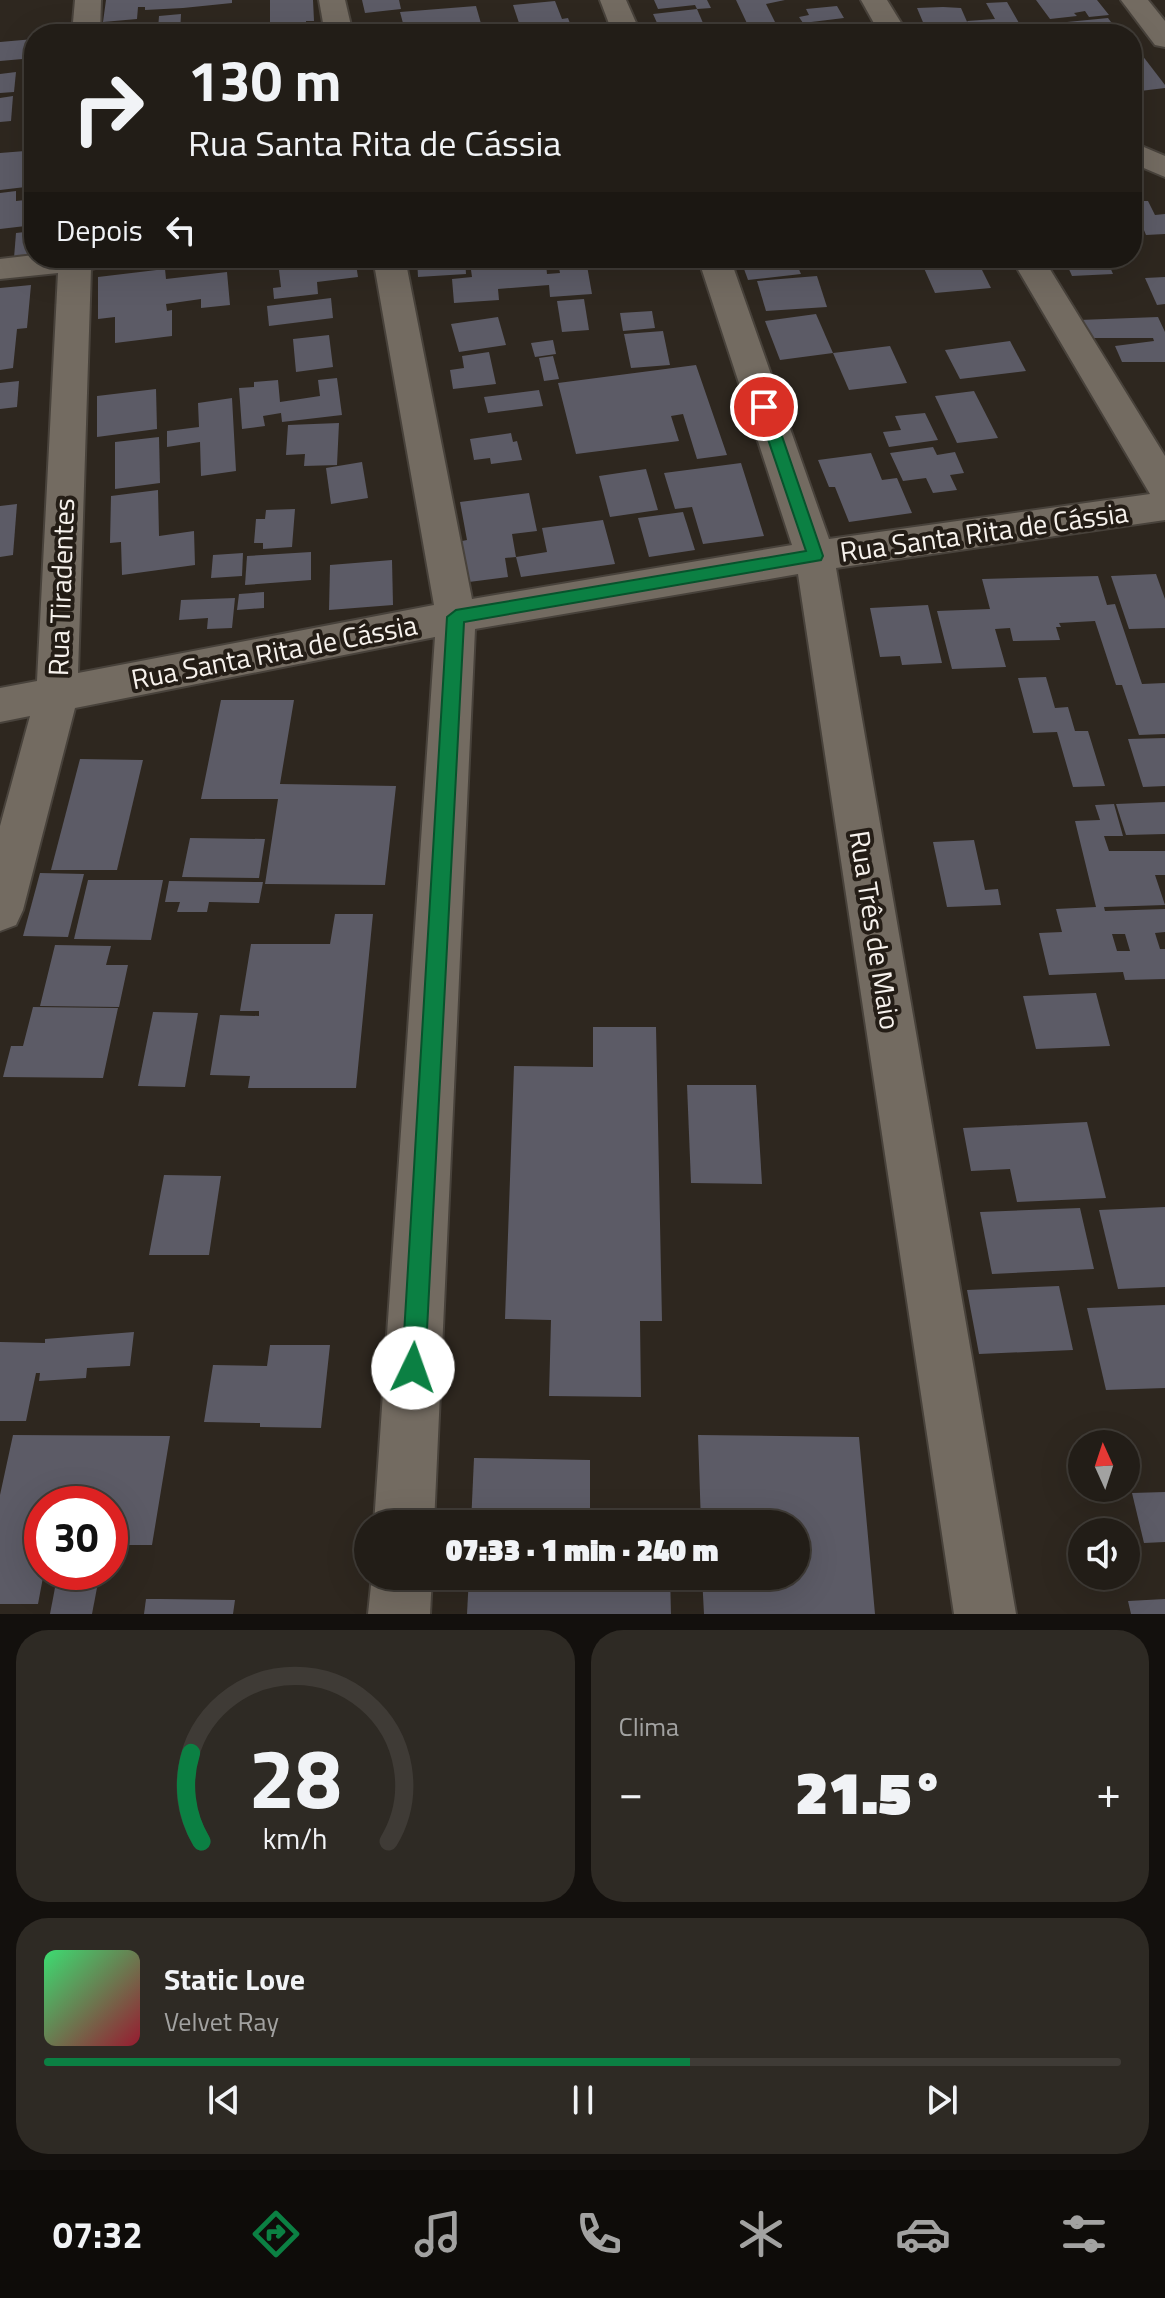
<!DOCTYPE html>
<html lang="pt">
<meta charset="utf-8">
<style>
:root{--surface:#221d17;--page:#2e2a24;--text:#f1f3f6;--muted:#a2a2a1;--line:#3f3b36;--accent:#0b8043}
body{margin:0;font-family:"Titillium Web",sans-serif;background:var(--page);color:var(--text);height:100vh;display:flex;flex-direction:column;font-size:30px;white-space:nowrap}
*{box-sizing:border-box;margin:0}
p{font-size:26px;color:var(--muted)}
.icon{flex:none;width:44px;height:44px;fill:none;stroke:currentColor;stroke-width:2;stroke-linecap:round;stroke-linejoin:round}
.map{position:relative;height:1614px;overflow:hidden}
.sheet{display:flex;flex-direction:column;gap:16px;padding:16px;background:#13100d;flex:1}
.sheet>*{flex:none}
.hud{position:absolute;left:24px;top:24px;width:1118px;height:244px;border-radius:32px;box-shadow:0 8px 32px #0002,0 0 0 2px var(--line);background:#221d17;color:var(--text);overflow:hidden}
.needle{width:52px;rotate:357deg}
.buttons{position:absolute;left:1068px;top:1430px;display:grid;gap:16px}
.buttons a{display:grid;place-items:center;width:72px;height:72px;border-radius:50%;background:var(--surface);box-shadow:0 8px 32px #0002,0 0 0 2px var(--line);font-size:40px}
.speed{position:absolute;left:24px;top:1486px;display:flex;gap:16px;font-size:40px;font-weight:700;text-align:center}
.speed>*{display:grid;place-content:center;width:104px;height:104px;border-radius:50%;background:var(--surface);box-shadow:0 8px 32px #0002,0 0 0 2px var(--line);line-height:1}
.speed .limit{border:12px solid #d22;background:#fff;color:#111}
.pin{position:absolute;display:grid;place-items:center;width:68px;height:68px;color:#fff;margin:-34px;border:4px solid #fff;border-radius:50%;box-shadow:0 2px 8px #0007}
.me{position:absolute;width:88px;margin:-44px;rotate:3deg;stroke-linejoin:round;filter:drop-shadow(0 0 6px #0008)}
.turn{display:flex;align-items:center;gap:28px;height:168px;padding:0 32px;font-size:36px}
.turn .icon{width:104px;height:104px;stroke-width:2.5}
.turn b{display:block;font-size:56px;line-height:68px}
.then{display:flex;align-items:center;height:76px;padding:0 32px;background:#0003;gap:16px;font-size:30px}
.big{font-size:60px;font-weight:800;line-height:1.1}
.sheet .tile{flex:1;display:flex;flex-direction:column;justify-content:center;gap:12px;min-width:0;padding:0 28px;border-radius:32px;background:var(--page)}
.sheet .dial{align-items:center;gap:0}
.dial svg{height:208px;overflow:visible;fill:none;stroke:var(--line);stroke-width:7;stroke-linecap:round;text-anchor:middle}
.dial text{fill:var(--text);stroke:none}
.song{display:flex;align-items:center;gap:24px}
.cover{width:96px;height:96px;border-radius:12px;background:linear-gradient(135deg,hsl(140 70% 55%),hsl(350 70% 35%))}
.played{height:8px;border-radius:4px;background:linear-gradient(90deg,var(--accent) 60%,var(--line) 60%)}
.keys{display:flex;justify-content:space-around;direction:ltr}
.heat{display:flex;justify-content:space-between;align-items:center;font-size:44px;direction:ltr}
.sheet .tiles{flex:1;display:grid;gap:16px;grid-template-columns:1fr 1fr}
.tile:last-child{grid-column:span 2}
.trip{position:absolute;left:354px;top:1510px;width:456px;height:80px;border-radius:40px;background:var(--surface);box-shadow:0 8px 32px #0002,0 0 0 2px var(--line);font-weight:800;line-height:80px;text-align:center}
.tabs{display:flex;height:128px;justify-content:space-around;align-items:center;background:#0e0c09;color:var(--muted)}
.tabs .icon{width:56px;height:56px}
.tabs .on{color:var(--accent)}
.tabs b{font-size:36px;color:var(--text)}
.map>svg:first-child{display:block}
</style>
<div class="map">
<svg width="1165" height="1614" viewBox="0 0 1165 1614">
<rect width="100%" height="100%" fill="#2e271f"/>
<g fill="#5c5b66" fill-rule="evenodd">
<polygon points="106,0 232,0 232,3 183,8 145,10 145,7 138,7 137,19 103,22"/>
<polygon points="270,0 313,0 314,21 306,21 306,25 270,28"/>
<polygon points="362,0 399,0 401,9 365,13"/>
<polygon points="654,0 707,0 711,8 697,9 695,5 658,9"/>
<polygon points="736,0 785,0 766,4 777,26 800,24 806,34 752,34"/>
<polygon points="1036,0 1097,0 1109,15 1089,17 1085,11 1074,13 1077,16 1050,19"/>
<polygon points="555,1 562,19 568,18 574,34 522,32 513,5"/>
<polygon points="1007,2 1019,23 970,26 967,21 995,19 986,3"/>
<polygon points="476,6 482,27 450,30 448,22 404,27 400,12"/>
<polygon points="837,6 844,18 803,23 799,17 809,15 806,9"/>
<polygon points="943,7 961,8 968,24 925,27 917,8"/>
<polygon points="697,9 706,30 684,34 662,34 653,14"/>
<polygon points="181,14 180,34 139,34 139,30 158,29 159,16"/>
<polygon points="1108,18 1120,34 1076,34 1067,22"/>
<polygon points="34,39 34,58 0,61 0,42"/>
<polygon points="1132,42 1165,85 1165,88 1132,92"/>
<polygon points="16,72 14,92 0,93 0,74"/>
<polygon points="13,96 11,121 0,122 0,98"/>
<polygon points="25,151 23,171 34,170 34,186 0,190 0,153"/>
<polygon points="16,191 16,201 34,199 34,225 0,229 0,193"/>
<polygon points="1132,201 1148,201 1155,215 1165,214 1165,234 1146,235"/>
<polygon points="34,231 34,256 14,258 16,233"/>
<polygon points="310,258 355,258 358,277 317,282 318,294 274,299 273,288 281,287 278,262"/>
<polygon points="417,258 465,258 466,274 418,277"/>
<polygon points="486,258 519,258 520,263 487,266"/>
<polygon points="740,258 794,258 801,274 748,280"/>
<polygon points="889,258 942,258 945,264 977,260 991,288 935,293 923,266 894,268"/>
<polygon points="1064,258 1106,258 1113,274 1072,276"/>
<polygon points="586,260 592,294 550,297 549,285 498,289 499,300 454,303 452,279 472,277 471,270 546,264 547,274 560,273 558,263"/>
<polygon points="165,269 166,279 227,272 230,305 201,308 201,299 166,304 167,311 172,310 172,336 115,343 115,317 98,319 98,277"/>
<polygon points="817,276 827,307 766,311 757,281"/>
<polygon points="1165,277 1165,304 1157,305 1145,278"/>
<polygon points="31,285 27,328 17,329 13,368 0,370 0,288"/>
<polygon points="331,298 333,318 269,326 267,306"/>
<polygon points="584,299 589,330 562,332 557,301"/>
<polygon points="652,311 655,328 623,331 620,313"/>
<polygon points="816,314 833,353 780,360 765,321"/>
<polygon points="498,317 506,345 459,352 451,324"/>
<polygon points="1158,317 1165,332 1165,362 1122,362 1115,346 1154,341 1153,338 1086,338 1079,320"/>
<polygon points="663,331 670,365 631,368 624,334"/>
<polygon points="329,335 333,367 296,372 293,339"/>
<polygon points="553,340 556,354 535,357 531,343"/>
<polygon points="1010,341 1026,371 960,379 945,350"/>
<polygon points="890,346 907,383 849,390 833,353"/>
<polygon points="489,352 496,384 453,389 450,370 464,368 462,356"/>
<polygon points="553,356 559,379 544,381 539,358"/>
<polygon points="696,365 727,455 697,459 683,414 671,416 679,441 576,454 558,383"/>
<polygon points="337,378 342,415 282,422 281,413 263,416 265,426 242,429 239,388 254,387 254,382 278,380 280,402 320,396 318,380"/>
<polygon points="19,381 17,407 0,409 0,383"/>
<polygon points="156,389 157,429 97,437 97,396"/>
<polygon points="539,390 543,406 488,413 484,397"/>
<polygon points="974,391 998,438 957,443 935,396"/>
<polygon points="232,398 236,471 201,476 200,442 167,447 167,431 199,427 198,403"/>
<polygon points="925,413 938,440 889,447 883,432 901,430 895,416"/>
<polygon points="339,423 337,465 304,466 305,454 286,455 288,425"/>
<polygon points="511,433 513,442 517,441 522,460 491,464 490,458 474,460 470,439"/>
<polygon points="159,437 160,483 115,489 115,442"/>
<polygon points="933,447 937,455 955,452 964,473 950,475 957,490 933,493 926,478 903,481 890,453"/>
<polygon points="871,453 882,480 897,478 912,513 849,522 835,487 829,487 818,460"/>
<polygon points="362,462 368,498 331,504 326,468"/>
<polygon points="741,463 764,536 703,544 692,507 675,509 664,473"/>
<polygon points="646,469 658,510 610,517 599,476"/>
<polygon points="158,490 159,536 194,531 195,565 122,575 121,542 110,543 111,496"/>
<polygon points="529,493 537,531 512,534 516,557 505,558 508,577 461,583 457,542 467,540 460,502"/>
<polygon points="17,504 13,555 0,557 0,506"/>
<polygon points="295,509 292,547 263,549 263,543 254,543 256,519 265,519 266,510"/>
<polygon points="683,512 695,550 649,557 638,518"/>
<polygon points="603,520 615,564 521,577 516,557 547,552 542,528"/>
<polygon points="311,552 311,580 245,585 247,556"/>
<polygon points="243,553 242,576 211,578 213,555"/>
<polygon points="392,560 393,605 329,610 330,565"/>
<polygon points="1156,574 1165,599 1165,628 1129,629 1111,576"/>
<polygon points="1098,576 1107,605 1115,604 1142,684 1165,683 1165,734 1139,735 1122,685 1116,685 1095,621 1059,623 1061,627 1056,627 1060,640 1013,641 1010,628 995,629 1006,667 952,669 937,611 990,609 982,579"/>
<polygon points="264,592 264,608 237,610 239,594"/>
<polygon points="235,598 232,628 207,629 208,618 179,620 181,600"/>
<polygon points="928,605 942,663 902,665 900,656 880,657 870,608"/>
<polygon points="1046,677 1055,708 1068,707 1075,731 1088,731 1105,786 1073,787 1057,732 1033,733 1018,678"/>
<polygon points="221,700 294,700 280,784 396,786 385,885 265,884 278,799 201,799"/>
<polygon points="1165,738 1165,786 1143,787 1128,739"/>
<polygon points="80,759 143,760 117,870 51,870"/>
<polygon points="1165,802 1165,834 1126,835 1116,804"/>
<path d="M1114,804L1123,836H1104L1109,851H1165V875H1155L1165,905L1104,907L1105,911L1165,909V932L1155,933L1160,949H1165V979L1125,980L1123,972L1049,975L1039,933L1062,932L1056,909L1096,907L1075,821L1100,820L1095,805ZM1112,934H1125L1130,951H1117Z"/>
<polygon points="190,838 265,839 259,878 182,877"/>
<polygon points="974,840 985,890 998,889 1001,905 947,907 933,842"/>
<polygon points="40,873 84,874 68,937 23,936"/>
<polygon points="88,880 163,880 151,940 74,939"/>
<polygon points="169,881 263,882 259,903 209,902 207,912 177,912 180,902 165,902"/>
<polygon points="335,914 373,914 356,1088 248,1088 250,1076 210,1075 220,1015 259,1016 259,1011 240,1011 251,944 330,944"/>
<polygon points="55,945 111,946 106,965 128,965 119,1007 40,1006"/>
<polygon points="1096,993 1110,1046 1036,1049 1023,996"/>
<polygon points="33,1007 118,1008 103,1078 3,1077 11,1046 23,1046"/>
<polygon points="153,1012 198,1013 185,1087 138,1086"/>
<polygon points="593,1027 656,1027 662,1321 640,1321 641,1397 549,1396 551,1320 505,1319 514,1066 593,1067"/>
<polygon points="687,1085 756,1085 762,1184 691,1183"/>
<polygon points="1087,1122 1106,1198 1017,1202 1010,1169 971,1171 963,1128"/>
<polygon points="164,1175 221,1176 209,1255 149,1255"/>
<polygon points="1165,1207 1165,1287 1118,1289 1099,1210"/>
<polygon points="1080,1208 1094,1269 992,1274 980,1212"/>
<polygon points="1059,1286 1073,1350 979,1354 967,1290"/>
<polygon points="1165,1305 1165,1388 1106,1390 1087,1308"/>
<polygon points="134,1332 130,1366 87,1368 86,1378 39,1381 40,1373 36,1373 26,1421 0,1421 0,1342 45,1343 45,1339"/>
<polygon points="270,1345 330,1345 321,1428 260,1427 260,1423 204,1422 213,1365 267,1366"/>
<polygon points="13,1435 170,1436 152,1545 110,1545 110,1504 42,1504 44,1572 38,1604 0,1604 0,1495"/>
<polygon points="698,1435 859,1437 875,1614 704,1614 702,1576 796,1576 796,1524 701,1524"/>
<polygon points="474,1458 590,1460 590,1524 471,1524"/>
<polygon points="1165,1492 1165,1542 1144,1543 1132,1493"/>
<polygon points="58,1572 100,1572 92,1614 50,1614"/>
<polygon points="469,1576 670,1576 671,1614 467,1614"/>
<polygon points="146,1599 161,1599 235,1600 233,1614 144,1614"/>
<polygon points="1165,1599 1165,1614 1131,1614 1128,1601"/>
</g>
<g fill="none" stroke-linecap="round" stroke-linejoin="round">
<g stroke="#48423b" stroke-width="4">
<g id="minor">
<polygon points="75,0 101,0 100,34 72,34"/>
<polygon points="319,0 345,0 353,34 325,34"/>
<polygon points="600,0 626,0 641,34 613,34"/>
<polygon points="861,0 887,0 908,34 880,34"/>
<polygon points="1121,0 1148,0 1165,21 1165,47 1155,45"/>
<polygon points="1132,142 1165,156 1165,177 1132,163"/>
<polygon points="34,255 34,258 114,258 109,265 91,269 78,673 434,605 373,258 405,258 472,599 792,545 698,258 730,258 829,539 1150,494 1011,258 1043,258 1165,456 1165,520 836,568 1016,1614 954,1614 798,574 475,629 434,1524 374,1524 435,637 75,708 23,910 16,925 0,931 0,826 30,716 0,722 0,688 37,681 58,273 0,279 0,259"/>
<polygon points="372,1576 432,1576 430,1614 368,1614"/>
</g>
</g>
<use href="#minor" fill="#736b61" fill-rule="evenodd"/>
</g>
<polygon fill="#0b8043" stroke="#07532c" stroke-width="2" points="764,402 772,407 823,556 821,560 464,622 425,1368 421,1376 413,1379 405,1376 402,1368 447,617 456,610 806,551 757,407"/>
<g text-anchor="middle" stroke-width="8" stroke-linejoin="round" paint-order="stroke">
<g font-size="28" fill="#f7f2ed" stroke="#241d16">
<text transform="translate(984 532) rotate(-8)" y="10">Rua Santa Rita de Cássia</text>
<text transform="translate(61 587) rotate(-88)" y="10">Rua Tiradentes</text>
<text transform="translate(274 652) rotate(-11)" y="10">Rua Santa Rita de Cássia</text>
<text transform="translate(875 930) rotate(81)" y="10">Rua Três de Maio</text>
</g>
</g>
</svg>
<div class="buttons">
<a><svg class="needle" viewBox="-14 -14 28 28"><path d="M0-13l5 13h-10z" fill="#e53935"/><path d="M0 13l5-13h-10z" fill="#a2a2a1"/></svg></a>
<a><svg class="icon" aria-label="sound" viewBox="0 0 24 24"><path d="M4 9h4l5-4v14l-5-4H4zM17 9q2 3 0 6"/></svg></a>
</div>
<div class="speed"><div class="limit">30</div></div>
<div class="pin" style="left:764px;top:407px;background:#d93025"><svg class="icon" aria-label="arrive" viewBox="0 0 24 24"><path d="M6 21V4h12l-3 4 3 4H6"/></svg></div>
<svg class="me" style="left:413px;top:1368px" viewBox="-20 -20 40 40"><circle r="19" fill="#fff"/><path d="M0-13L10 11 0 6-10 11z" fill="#0b8043"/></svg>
<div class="trip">07:33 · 1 min · 240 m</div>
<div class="hud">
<div class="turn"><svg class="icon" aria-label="right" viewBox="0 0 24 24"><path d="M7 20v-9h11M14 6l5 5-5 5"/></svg><div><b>130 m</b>Rua Santa Rita de Cássia</div></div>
<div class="then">Depois<svg class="icon" aria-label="left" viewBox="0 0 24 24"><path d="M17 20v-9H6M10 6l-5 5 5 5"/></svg></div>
</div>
</div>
<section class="sheet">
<div class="tiles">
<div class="tile dial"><svg viewBox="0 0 100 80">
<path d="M14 69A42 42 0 1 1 86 69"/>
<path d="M14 69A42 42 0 0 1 10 35" stroke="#0b8043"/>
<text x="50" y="56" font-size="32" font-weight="700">28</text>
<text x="50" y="72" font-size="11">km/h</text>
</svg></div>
<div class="tile"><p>Clima</p>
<div class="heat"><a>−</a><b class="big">21.5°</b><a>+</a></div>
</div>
<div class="tile">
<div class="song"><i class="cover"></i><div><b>Static Love</b><p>Velvet Ray</p></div></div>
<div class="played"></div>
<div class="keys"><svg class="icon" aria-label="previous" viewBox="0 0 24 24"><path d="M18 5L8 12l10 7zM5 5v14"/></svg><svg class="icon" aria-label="pause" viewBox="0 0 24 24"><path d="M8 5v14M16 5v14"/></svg><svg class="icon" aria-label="next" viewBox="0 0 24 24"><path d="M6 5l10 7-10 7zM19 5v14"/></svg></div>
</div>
</div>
</section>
<nav class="tabs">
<b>07:32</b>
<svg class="icon on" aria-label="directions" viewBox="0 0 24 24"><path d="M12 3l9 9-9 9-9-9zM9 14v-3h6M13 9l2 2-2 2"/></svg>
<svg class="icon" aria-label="music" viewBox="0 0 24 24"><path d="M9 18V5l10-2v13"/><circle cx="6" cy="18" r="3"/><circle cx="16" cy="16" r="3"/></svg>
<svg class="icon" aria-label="phone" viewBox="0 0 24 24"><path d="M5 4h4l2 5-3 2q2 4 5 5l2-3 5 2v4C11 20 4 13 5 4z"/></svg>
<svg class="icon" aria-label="climate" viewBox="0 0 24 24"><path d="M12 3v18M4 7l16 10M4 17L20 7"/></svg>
<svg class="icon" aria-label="car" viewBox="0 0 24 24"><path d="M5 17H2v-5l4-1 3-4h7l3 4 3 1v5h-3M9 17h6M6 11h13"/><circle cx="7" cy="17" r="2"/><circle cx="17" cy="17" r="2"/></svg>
<svg class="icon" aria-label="filters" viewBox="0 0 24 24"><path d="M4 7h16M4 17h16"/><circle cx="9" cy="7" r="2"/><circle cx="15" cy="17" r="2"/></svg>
</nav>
